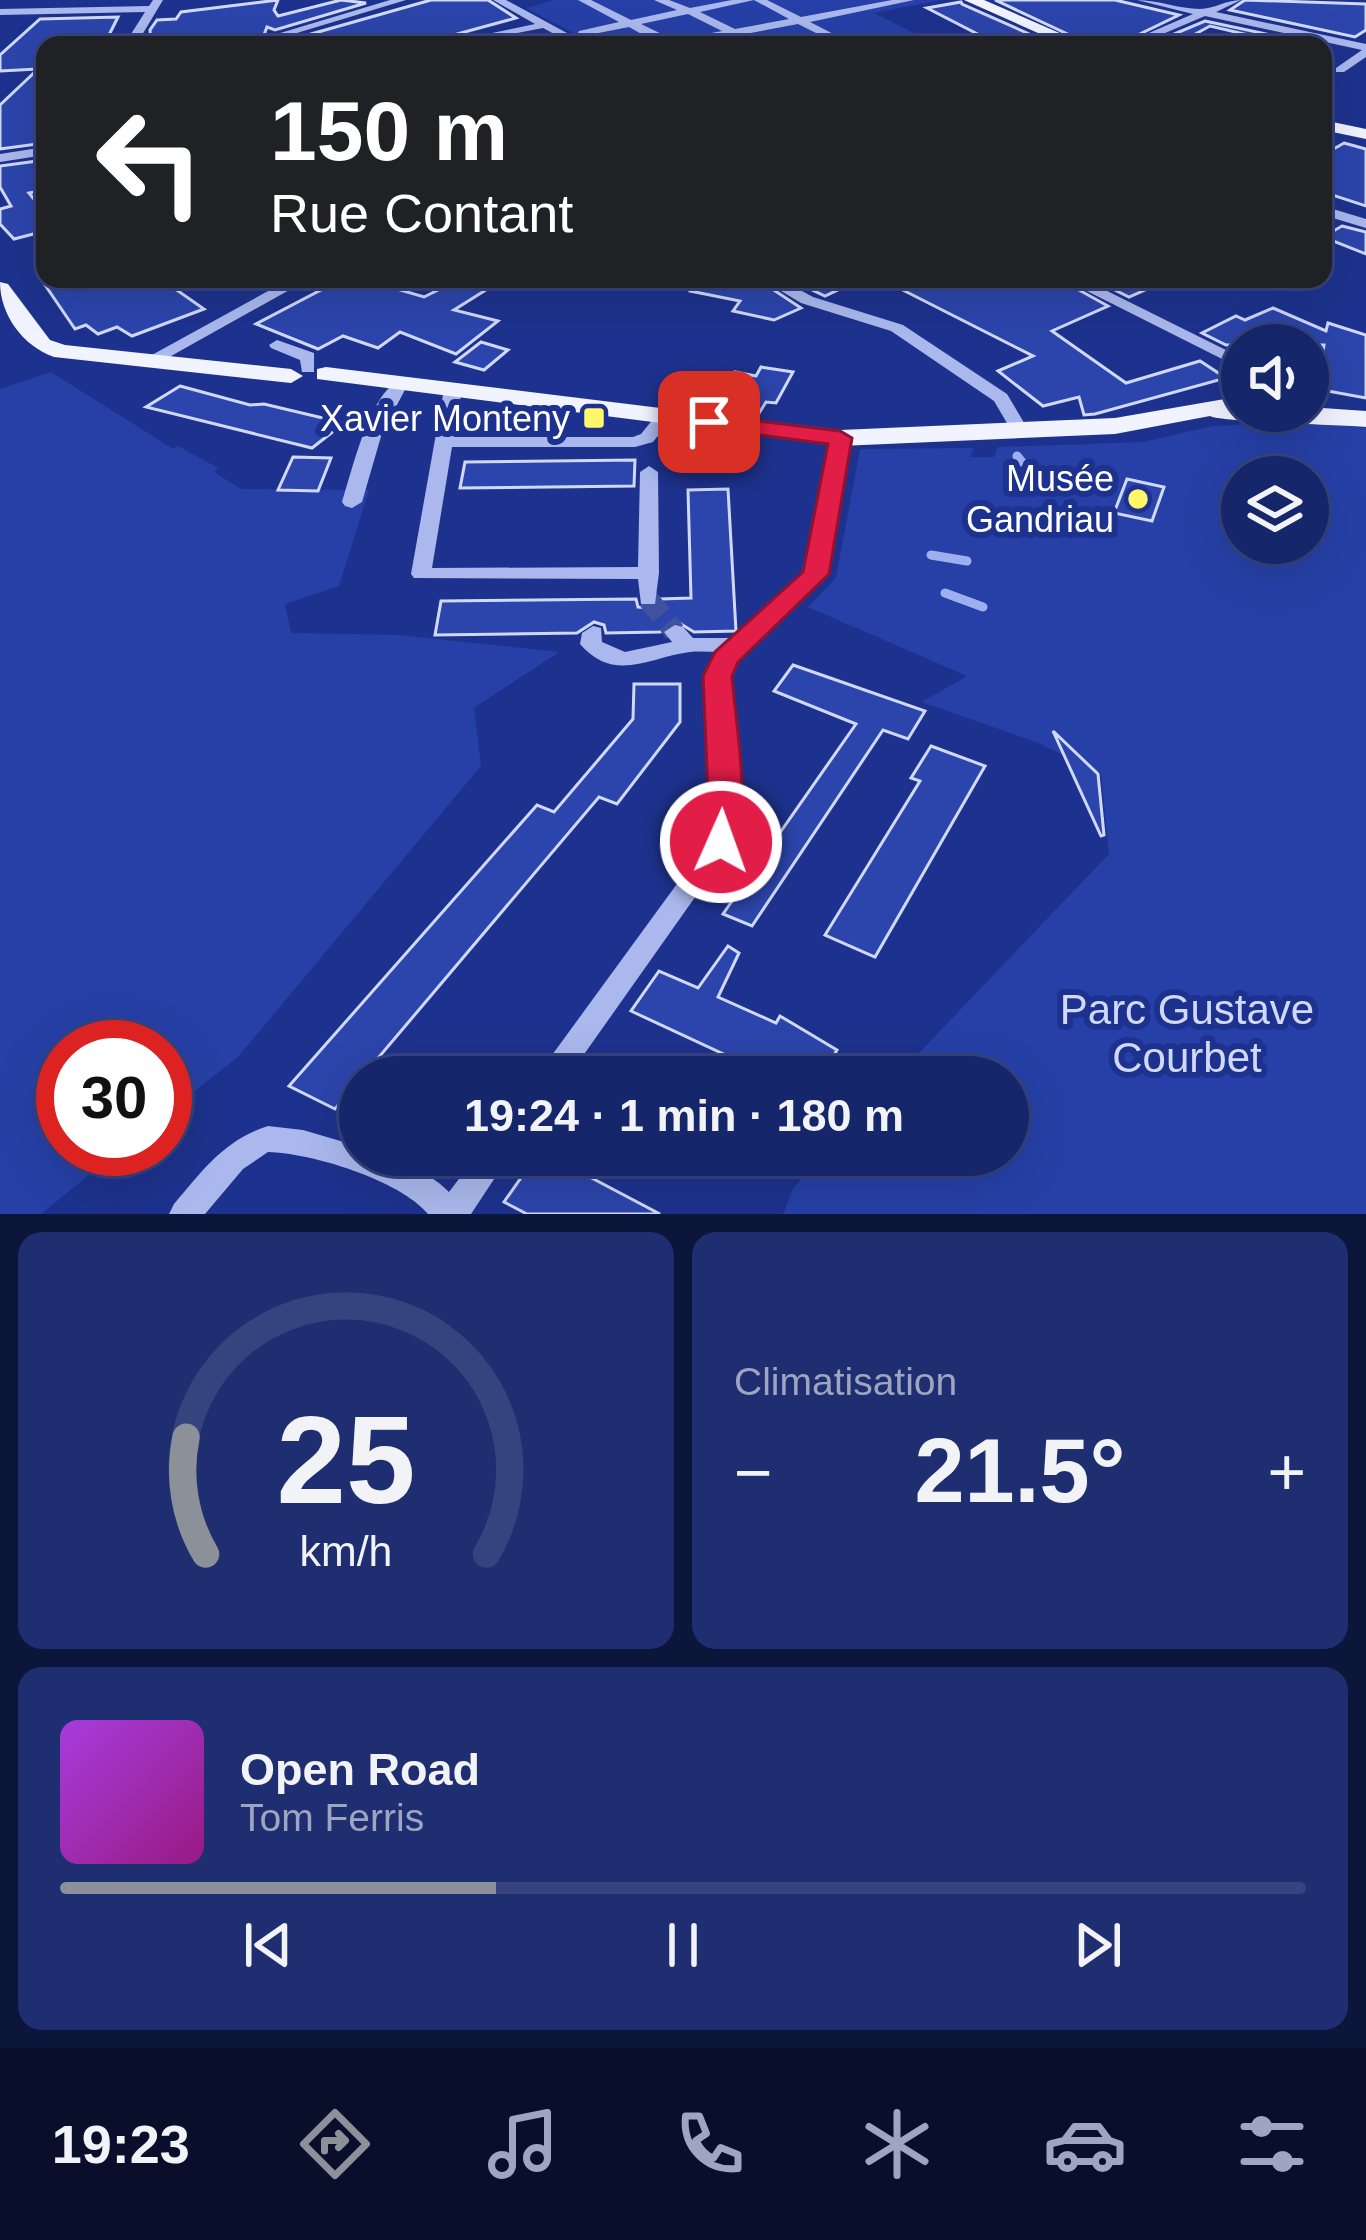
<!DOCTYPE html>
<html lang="fr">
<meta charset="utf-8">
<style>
:root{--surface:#16266a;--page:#1f2e70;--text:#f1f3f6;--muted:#9ea5c1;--line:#35437e;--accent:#8c9099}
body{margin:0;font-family:Helvetica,sans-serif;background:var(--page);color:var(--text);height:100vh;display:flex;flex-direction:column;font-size:45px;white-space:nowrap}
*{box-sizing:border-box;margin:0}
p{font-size:39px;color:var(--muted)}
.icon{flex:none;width:66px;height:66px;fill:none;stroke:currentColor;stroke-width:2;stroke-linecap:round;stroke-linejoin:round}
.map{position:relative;height:1214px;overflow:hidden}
.details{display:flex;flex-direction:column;gap:18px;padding:18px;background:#0c153a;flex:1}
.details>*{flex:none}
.hud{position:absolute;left:36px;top:36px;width:1296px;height:252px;border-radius:24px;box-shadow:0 12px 48px #0002,0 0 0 3px var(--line);background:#202124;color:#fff;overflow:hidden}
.fabs{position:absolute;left:1221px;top:324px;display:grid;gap:24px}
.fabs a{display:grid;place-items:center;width:108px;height:108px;border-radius:50%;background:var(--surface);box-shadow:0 12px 48px #0002,0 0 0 3px var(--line);font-size:60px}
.speed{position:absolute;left:36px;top:1020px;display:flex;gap:24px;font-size:60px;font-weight:700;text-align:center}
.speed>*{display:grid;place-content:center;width:156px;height:156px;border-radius:50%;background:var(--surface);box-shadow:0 12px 48px #0002,0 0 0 3px var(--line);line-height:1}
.speed .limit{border:18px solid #d22;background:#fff;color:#111}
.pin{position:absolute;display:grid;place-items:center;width:102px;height:102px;color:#fff;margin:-51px;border-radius:24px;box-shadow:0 6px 18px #0006}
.me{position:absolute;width:132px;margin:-66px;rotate:2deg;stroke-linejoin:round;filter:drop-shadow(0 0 9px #0008)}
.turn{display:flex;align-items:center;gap:42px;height:252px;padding:0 36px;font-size:54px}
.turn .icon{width:156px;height:156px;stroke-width:2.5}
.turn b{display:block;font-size:84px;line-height:102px}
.big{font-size:90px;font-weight:700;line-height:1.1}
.details .widget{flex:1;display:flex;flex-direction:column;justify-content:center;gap:18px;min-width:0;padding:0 42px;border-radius:24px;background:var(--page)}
.details .dial{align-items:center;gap:0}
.dial svg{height:312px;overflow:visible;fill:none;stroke:var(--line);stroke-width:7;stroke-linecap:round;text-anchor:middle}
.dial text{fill:var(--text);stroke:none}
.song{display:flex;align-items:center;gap:36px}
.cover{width:144px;height:144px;border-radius:18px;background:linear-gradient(135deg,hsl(280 70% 55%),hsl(310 70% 35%))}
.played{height:12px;border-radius:6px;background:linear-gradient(90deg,var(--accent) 35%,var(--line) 35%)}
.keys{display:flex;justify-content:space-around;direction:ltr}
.heat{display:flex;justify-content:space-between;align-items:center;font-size:66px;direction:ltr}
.details .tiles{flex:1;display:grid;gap:18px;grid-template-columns:1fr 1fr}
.widget:last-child{grid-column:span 2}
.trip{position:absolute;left:339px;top:1056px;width:690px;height:120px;border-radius:60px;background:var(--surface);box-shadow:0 12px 48px #0002,0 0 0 3px var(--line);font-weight:700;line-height:120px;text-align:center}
.menu{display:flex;height:192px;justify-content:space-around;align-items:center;background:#090f2a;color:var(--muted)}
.menu .icon{width:84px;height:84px}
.menu .active{color:var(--accent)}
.menu b{font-size:54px;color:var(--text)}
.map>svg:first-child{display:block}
</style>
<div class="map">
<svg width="1366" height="1214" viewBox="0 0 1366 1214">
<rect width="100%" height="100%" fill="#1d328e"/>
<g fill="#2640a7" fill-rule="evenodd">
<polygon points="555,0 941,0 874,13 914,33 855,45 596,45 526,8"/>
<polygon points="51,372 173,449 178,446 218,468 214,472 241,489 369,490 339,586 285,604 291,633 399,635 559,652 474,708 481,766 238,1057 165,1114 165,1047 63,1047 63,1149 121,1149 41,1214 0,1214 0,389"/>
<path d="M1311,422L1366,428V1214H783L793,1189L822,1155H1008V1077H896L1109,854L1101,773L1036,742L922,702L967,676L808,607L836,578L860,449L974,448L970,457H994L998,447L1143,442L1213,426ZM1242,477H1308V543H1242Z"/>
</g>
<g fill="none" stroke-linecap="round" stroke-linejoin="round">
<g stroke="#9eafef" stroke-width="9">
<polyline points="1017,456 1022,462"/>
<polyline points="1015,479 1022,481"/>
<polyline points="931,555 967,561"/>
<polyline points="945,593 983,607"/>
</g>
</g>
<g fill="#2c45ac" stroke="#d0d9f9" stroke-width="3">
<polygon points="278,0 274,10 278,16 341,0 366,3 275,30 267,27 260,45 151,45 150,30 157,20 176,19 181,12"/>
<polygon points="431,0 488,0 516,18 417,45 395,38 371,45 333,40 317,45 297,38"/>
<polygon points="995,0 1115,0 1179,15 1117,45 1091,45"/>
<polygon points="1245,0 1366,4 1366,30 1355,37 1230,10"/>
<polygon points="961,2 962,4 1054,45 999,45 927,8"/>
<polygon points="118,17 105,43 45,45 45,143 0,149 0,105 38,69 0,71 0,55 40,19"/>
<polygon points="1205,21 1318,45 1291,45 1210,26 1175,45 1148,45"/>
<polygon points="1344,143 1366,149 1366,206 1323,192 1323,155"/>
<polygon points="45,160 45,190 29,193 45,213 45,231 14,239 0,224 0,209 11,206 0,187 0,166"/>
<polygon points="1342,226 1366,232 1366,254 1323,237"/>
<polygon points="41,279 161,279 204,309 132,336 117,327 98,334 86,325 75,329"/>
<polygon points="342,279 363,279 424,297 460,279 489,288 454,310 498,321 456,354 400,332 378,348 343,336 318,349 256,324"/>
<polygon points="691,279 757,279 801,308 774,320 733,311 740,301 690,291"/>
<polygon points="789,279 861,279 825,296"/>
<polygon points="881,279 1059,279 1108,306 1052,331 1126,383 1200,361 1226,378 1095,414 1084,415 1079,397 1043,406 998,371 1033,356"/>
<polygon points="1093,279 1170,279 1129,297"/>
<polygon points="1273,308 1326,331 1328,323 1366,335 1366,398 1317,389 1324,345 1226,345 1202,333 1236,316 1245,320"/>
<polygon points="481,342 508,350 484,370 455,362"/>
<polygon points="761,367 793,372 776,403 766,402 758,415 714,409 735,372 756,376"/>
<polygon points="180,386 250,405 264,404 344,423 312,448 146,407"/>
<polygon points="293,457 331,458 318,491 278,490"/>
<polygon points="635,460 634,486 460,488 465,462"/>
<polygon points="1127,479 1164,487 1152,521 1114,513"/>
<polygon points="728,489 736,631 694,632 676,621 660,632 606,633 604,625 594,622 577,633 435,635 441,601 636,599 638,607 655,608 660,599 691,598 688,490"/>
<polygon points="793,665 925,711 908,739 883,730 752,926 723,914 856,724 774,691"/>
<polygon points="634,684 680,684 680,722 617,804 599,797 335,1109 289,1086 537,805 554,812 633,719"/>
<polygon points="1053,731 1098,774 1104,835 1101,836"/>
<polygon points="931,746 985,766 875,957 825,935 920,781 911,778"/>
<polygon points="728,946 739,953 718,997 776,1023 780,1016 837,1050 821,1077 773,1077 631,1011 659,971 698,988"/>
<polygon points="537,1155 548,1155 660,1214 527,1214 504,1202"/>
</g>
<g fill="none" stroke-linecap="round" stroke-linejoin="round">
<g stroke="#3f519f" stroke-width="21" stroke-dasharray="21 10" stroke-linecap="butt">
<polyline points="668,460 675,450"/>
<polyline points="648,599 675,632"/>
</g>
<g fill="#aab8ed" fill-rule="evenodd">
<polygon points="153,0 163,0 136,45 124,45 145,12 0,15 0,9 149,6"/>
<polygon points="390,0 406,0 277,39 267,37"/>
<polygon points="493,0 506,0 589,45 575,45 543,28 464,43 464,39 535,24"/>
<path d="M578,0H591L631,20L677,10L654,0H669L690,8L732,0H767L801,17L892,0H914L810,22L855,45H840L798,24L745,34L765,45H750L732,36L685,45H661L629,27L583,36L578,33L579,31L619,22ZM754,0L789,19L735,29L700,12ZM688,14L722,31L674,40L641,24Z"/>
<path d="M1137,0C1158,0 1179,9 1200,9C1214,9 1226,0 1241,0L1216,12L1366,44V57L1344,72H1336V68L1362,50L1205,16L1137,45H1121L1193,14Z"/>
<polygon points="45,147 45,155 0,162 0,154"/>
<polygon points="1323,206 1366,219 1366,228 1323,215"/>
<polygon points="290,279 309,279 155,365 143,365 141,361"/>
<polygon points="761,279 780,279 813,297 903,325 1007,394 1029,431 1026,435 1014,435 994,401 891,331 801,303"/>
<polygon points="1063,279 1083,279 1242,358 1242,369"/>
<polygon points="277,340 314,353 314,372 302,372 300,360 271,348 269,345"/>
<path d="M398,381L407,386L382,433L362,502L352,508L345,506L342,502C352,471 369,396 398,381Z"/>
<polygon points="453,384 462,389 454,437 633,437 641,434 658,413 670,413 673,417 653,442 635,447 452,447 432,568 638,567 640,472 649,466 658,472 659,573 655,604 641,604 638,579 414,578 411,574 444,389"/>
<polygon points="709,418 715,419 715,427 681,454 669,454 666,450 669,446"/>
<path d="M840,433L849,438L826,575L735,662L729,676L737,816L734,842L568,1077H536L709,840L713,816L707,676L720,652C710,652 699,651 690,652C649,657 615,684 580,644L582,633L593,626L601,628L602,642L625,652L672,642L664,632L675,625L683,627L693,638H735L806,573L831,438Z"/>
<path d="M268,1126L303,1130L354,1145L360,1147V1155C392,1155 427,1170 449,1192L477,1155H510L471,1214H428C400,1180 311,1153 268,1152L243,1169L205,1214H169L174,1204C203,1170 224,1140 268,1126Z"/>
</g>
<g fill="#f1f3ff" fill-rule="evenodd">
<polygon points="964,0 984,0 1087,45 1065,45"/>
<polygon points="1323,120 1366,129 1366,139 1323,130"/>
<path d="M0,282L8,284L50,340L65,345L291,369L303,376L291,383L54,357C23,346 0,315 0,282Z"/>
<path d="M326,367L840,430L1115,418L1242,396V411H1308V407L1366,411V427C1343,425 1219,422 1210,416L1115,434L840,446L317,379V369Z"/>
</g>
</g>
<path fill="#e11d48" stroke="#92132f" stroke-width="3" d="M709,415L840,431L852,438L829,574L738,662L732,676C735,720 753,814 732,851H709L705,842L709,816L703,676L715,652L803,572L828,444L700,427V417Z"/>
<g fill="#fdf769" stroke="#1d328e" stroke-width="4.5">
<rect x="582" y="406" width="24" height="24" rx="6"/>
<circle cx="1138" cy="499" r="12"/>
</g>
<g text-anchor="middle" stroke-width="12" stroke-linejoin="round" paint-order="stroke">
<g font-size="36" fill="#fff" stroke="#1d328e" text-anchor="end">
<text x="570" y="431">Xavier Monteny</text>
<text x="1114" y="491">Musée<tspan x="1114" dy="41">Gandriau</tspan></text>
</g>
<g font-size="42" fill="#d0d9f9" stroke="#1d328e">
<text x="1187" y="1024">Parc Gustave<tspan x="1187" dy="48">Courbet</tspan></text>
</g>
</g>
</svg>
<div class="fabs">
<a><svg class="icon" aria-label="sound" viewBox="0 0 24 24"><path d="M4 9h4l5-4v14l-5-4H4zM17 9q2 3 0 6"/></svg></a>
<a><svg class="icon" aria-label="layers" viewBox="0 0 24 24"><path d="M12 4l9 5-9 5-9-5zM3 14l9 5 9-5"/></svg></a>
</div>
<div class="speed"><div class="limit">30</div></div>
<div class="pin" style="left:709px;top:422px;background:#d93025"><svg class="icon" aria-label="arrive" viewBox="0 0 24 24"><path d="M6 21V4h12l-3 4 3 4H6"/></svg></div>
<svg class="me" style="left:721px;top:842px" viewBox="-20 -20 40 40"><circle r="17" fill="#e11d48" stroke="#fff" stroke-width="3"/><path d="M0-11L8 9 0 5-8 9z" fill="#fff"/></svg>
<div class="trip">19:24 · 1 min · 180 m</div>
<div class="hud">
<div class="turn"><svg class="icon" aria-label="left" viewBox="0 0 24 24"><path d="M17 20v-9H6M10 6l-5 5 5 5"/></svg><div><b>150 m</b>Rue Contant</div></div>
</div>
</div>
<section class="details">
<div class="tiles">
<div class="widget dial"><svg viewBox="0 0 100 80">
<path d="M14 69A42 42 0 1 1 86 69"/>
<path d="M14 69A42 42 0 0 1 9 39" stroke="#8c9099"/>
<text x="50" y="56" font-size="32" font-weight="700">25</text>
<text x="50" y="72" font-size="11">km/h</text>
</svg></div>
<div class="widget"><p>Climatisation</p>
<div class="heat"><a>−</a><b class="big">21.5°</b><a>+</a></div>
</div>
<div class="widget">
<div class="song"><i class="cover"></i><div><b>Open Road</b><p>Tom Ferris</p></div></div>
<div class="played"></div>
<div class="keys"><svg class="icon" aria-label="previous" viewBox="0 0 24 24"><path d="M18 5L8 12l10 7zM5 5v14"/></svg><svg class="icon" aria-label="pause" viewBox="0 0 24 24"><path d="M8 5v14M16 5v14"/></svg><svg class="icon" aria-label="next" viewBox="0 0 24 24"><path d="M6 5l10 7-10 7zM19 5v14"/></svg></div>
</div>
</div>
</section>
<nav class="menu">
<b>19:23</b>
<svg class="icon active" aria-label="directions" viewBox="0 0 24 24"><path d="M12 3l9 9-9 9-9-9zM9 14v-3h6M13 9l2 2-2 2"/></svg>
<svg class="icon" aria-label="music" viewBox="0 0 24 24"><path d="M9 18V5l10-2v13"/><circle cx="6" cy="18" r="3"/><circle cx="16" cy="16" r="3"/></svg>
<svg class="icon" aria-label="phone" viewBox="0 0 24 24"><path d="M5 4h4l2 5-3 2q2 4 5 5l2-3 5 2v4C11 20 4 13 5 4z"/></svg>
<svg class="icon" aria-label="climate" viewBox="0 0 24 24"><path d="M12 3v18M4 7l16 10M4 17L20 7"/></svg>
<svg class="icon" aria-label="car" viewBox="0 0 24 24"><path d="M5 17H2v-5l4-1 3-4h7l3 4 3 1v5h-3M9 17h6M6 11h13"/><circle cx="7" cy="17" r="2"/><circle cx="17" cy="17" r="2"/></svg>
<svg class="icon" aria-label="filters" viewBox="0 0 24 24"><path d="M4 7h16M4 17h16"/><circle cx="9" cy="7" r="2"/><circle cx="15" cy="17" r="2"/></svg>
</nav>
